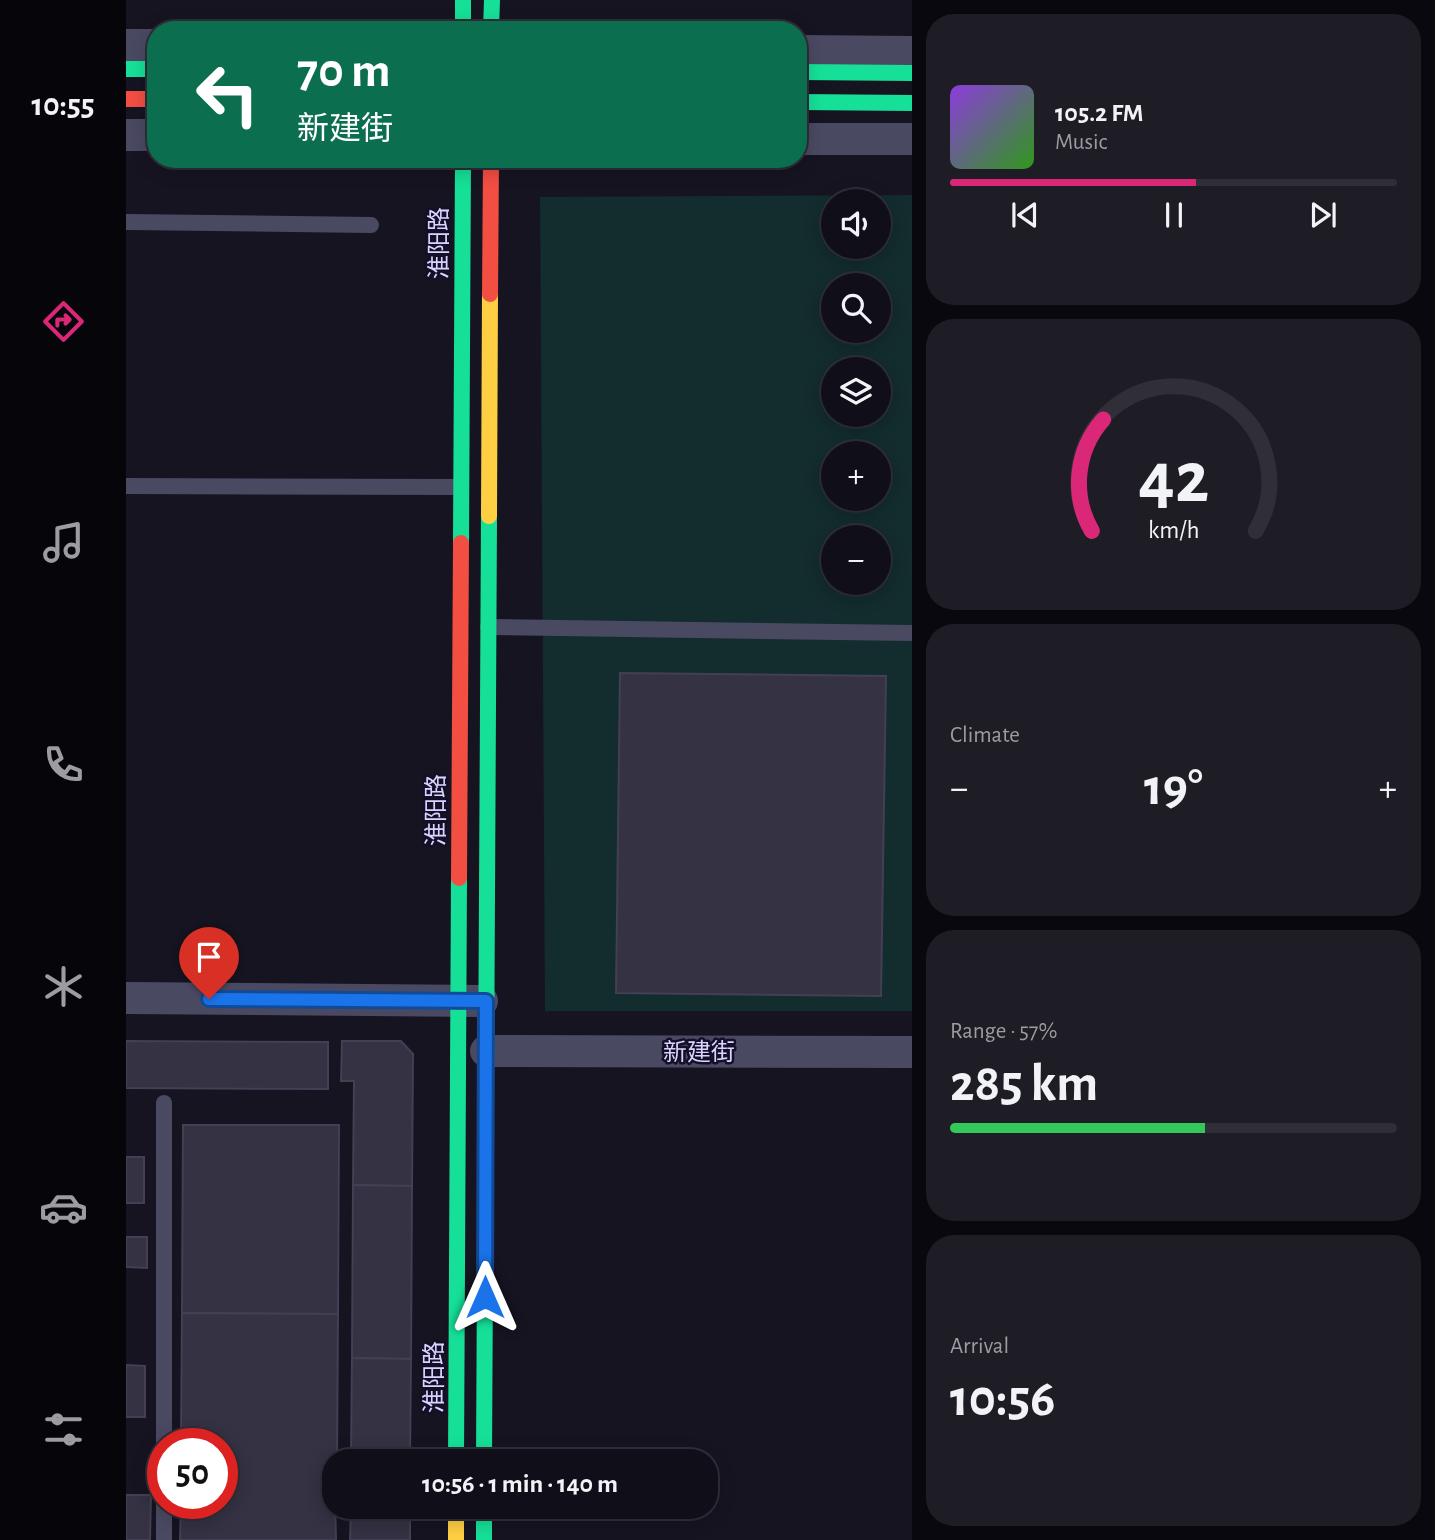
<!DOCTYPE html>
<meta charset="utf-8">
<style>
:root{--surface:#100f19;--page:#1e1d26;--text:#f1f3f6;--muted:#9c9ca2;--line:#302f38;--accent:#db2777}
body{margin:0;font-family:"Alegreya Sans","Noto Sans SC",sans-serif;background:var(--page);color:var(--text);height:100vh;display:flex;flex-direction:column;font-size:26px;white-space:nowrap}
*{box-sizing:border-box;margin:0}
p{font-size:23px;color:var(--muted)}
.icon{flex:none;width:38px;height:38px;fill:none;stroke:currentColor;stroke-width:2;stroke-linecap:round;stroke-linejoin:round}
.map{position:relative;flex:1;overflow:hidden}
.panel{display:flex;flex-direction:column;gap:14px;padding:14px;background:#09080e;width:523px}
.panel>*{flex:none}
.top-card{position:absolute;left:21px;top:21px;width:660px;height:147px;border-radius:28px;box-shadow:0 4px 18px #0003,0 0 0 2px var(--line);background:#0b6e4f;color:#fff;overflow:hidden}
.tools{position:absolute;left:695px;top:189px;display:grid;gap:14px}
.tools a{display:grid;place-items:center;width:70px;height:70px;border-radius:50%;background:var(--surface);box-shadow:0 4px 18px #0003,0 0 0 2px var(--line);font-size:35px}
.speed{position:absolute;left:21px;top:1428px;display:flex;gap:14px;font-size:35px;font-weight:700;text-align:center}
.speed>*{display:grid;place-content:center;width:91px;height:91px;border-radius:50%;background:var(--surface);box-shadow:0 4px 18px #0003,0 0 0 2px var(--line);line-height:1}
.speed .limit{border:10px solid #d22;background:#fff;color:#111}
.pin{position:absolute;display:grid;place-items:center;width:60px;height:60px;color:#fff;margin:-72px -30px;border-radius:50% 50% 50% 0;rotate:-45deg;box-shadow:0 0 7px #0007}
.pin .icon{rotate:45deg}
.me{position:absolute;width:77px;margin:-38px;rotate:0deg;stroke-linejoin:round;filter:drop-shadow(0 0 5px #0008)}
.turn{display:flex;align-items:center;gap:24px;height:147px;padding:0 35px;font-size:32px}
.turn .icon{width:91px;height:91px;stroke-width:2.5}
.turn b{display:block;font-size:49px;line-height:60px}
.big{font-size:52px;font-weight:700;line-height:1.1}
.panel .card{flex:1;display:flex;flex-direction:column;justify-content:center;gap:10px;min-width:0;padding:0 24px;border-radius:28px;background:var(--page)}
.panel .dial{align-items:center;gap:0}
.dial svg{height:182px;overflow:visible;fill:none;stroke:var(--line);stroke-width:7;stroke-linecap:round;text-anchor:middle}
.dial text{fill:var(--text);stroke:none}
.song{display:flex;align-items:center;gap:21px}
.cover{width:84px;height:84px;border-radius:10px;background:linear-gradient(135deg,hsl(270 70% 55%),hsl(110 70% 35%))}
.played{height:7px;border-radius:4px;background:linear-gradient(90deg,var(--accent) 55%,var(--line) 55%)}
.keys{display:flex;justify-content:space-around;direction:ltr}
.heat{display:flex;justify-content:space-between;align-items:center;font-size:38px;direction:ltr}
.charge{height:10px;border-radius:5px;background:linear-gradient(90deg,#34c759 57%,var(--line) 0)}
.trip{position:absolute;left:196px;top:1449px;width:396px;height:70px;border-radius:28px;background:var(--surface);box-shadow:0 4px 18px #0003,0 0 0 2px var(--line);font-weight:700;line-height:70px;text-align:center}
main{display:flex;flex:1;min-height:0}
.dock{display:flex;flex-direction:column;width:126px;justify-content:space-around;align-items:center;background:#06060a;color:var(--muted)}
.dock .icon{width:49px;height:49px}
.dock .selected{color:var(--accent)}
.dock b{font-size:32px;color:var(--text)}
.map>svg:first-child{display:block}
</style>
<main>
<nav class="dock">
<b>10:55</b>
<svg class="icon selected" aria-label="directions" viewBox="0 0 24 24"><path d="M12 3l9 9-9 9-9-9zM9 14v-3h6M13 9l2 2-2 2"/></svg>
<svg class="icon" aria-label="music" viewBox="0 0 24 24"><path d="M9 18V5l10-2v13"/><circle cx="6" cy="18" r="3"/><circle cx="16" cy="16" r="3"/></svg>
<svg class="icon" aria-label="phone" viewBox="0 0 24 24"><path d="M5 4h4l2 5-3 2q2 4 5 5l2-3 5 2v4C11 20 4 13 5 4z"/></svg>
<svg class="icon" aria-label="climate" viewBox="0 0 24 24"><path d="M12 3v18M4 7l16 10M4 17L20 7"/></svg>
<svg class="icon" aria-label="car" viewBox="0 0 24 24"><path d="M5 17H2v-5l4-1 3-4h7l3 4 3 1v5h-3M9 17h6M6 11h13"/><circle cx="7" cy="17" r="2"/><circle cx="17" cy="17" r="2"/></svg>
<svg class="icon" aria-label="filters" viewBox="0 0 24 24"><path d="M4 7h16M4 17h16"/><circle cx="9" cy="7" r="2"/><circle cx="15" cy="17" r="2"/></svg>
</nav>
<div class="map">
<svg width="786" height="1540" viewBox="0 0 786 1540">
<rect width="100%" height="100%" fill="#161421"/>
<path fill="#132c2d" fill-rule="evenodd" d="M786,195V1011H419L414,197ZM707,201H752V247H707ZM707,285H752V331H707ZM707,369H752V415H707ZM707,453H752V499H707ZM707,537H752V583H707Z"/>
<g fill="#343243" stroke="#433f54" stroke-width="2">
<polygon points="494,673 760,676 755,996 490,993"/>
<polygon points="0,1041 202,1042 202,1089 0,1088"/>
<polygon points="216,1041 275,1041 287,1054 286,1186 227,1185 228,1081 215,1081"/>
<polygon points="57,1125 213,1125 212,1314 56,1313"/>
<rect x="0" y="1157" width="18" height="46"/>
<polygon points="227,1185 286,1186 285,1359 226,1358"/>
<polygon points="0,1237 21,1237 21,1268 0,1267"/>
<polygon points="56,1313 212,1314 211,1461 208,1461 210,1540 54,1540 55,1503 96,1503 96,1444 55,1444"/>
<polygon points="226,1358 285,1359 284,1461 225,1461"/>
<polygon points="0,1365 19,1366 19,1417 0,1417"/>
<polygon points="0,1495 25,1495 24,1540 0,1540"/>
<polygon points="225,1507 284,1507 284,1540 224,1540"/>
</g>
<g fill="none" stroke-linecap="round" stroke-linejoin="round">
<g stroke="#4a4962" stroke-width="16">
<polyline points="0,222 245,225"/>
<polyline points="0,486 335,487"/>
<polyline points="362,627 786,633"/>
<polyline points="38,1103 38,1444"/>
<polyline points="38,1503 38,1540"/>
</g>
<g stroke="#4a4962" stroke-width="32">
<polyline points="0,45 30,45"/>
<polyline points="672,51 786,52"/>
<polyline points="0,135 30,135"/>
<polyline points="672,139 786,139"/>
<polyline points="0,998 356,1001"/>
<polyline points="360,1051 786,1052"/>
</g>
<g stroke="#16e098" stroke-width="16">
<polyline points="337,0 337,30"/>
<polyline points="365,30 366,0"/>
<polyline points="0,69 30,69"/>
<polyline points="672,72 786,73"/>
<polyline points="672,102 786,103"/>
<polyline points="335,543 337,159"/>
<polyline points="330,1461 333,878"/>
<polyline points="358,1461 363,516"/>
<polyline points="358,1507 358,1540"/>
</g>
<g stroke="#ffcf43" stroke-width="16">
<polyline points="363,516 364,294"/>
<polyline points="330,1507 330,1540"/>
</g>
<g stroke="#f24e42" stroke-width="16">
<polyline points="0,99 30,99"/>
<polyline points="364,294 365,159"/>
<polyline points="333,878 335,543"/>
</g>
</g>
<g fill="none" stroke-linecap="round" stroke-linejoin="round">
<g stroke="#114b97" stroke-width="18">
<polyline id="route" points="83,999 360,1001 359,1297"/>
</g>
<use href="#route" stroke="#1a73e8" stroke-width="12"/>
</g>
<g text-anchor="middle" stroke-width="5" stroke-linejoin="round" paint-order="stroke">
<g font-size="24" fill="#d9d4ff" stroke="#130f26">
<text transform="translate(313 243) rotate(-90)" y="8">淮阳路</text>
<text transform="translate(310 810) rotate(-90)" y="8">淮阳路</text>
<text x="573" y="1060">新建街</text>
<text transform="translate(308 1377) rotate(-90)" y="8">淮阳路</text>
</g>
</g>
</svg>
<div class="tools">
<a><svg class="icon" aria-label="sound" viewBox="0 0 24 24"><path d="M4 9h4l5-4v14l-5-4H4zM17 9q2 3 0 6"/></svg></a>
<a><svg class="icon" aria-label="search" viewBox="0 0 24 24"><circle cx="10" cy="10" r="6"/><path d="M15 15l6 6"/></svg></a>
<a><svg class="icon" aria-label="layers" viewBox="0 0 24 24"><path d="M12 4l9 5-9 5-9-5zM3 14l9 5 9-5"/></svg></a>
<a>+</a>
<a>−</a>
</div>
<div class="speed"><div class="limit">50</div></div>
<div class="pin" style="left:83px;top:999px;background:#d93025"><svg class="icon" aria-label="arrive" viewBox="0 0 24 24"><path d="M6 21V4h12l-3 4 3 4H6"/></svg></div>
<svg class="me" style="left:359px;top:1297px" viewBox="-20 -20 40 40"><path d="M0-17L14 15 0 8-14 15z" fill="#1a73e8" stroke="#fff" stroke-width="4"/></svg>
<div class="trip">10:56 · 1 min · 140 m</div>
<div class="top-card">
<div class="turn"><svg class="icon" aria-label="left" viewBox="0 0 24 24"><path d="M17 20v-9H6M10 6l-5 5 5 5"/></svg><div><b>70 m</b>新建街</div></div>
</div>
</div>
<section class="panel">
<div class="card">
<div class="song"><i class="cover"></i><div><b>105.2 FM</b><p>Music</p></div></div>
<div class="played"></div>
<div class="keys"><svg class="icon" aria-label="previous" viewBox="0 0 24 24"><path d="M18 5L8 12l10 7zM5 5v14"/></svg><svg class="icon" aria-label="pause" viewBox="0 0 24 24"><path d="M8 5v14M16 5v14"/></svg><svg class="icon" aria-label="next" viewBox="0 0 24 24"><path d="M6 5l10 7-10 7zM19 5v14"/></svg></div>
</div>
<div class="card dial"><svg viewBox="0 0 100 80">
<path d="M14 69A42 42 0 1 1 86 69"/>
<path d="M14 69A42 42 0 0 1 19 20" stroke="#db2777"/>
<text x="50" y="56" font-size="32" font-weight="700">42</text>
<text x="50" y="72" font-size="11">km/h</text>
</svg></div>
<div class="card"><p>Climate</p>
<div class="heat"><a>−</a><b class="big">19°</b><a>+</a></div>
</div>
<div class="card"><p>Range · 57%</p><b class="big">285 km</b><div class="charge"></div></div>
<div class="card"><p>Arrival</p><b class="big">10:56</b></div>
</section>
</main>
